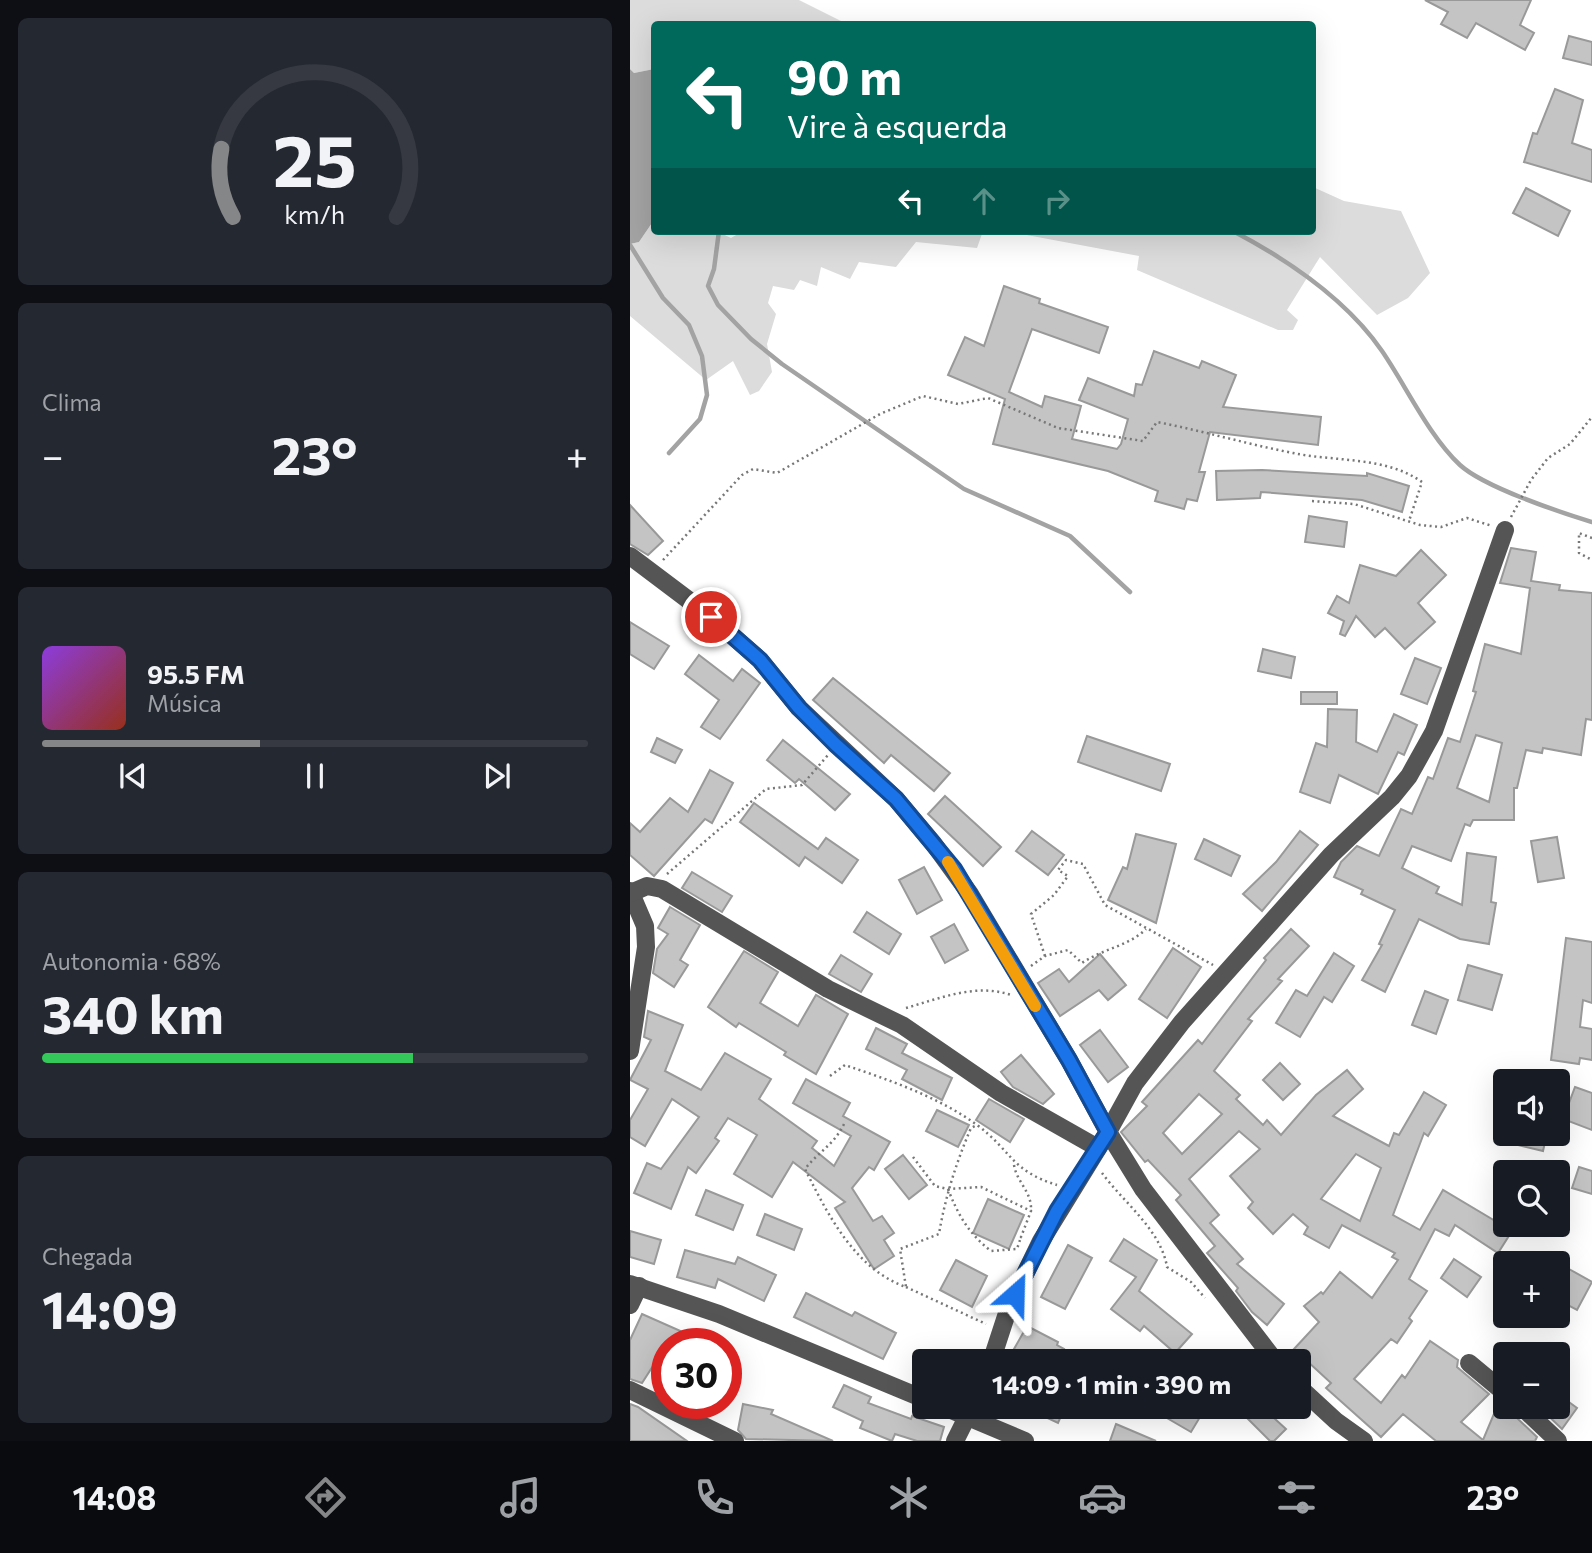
<!DOCTYPE html>
<html lang="pt">
<meta charset="utf-8">
<style>
:root{--surface:#171b24;--page:#242831;--text:#f1f3f6;--muted:#9ea1a6;--line:#363941;--accent:#858687}
body{margin:0;font-family:Commissioner,sans-serif;background:var(--page);color:var(--text);height:100vh;display:flex;flex-direction:column;font-size:26px;white-space:nowrap}
*{box-sizing:border-box;margin:0}
p{font-size:23px;color:var(--muted)}
.icon{flex:none;width:38px;height:38px;fill:none;stroke:currentColor;stroke-width:2;stroke-linecap:round;stroke-linejoin:round}
.map{position:relative;flex:1;overflow:hidden}
.drawer{display:flex;flex-direction:column;gap:18px;padding:18px;background:#0d0f14;width:630px}
.drawer>*{flex:none}
.hud{position:absolute;left:21px;top:21px;width:665px;height:214px;border-radius:7px;box-shadow:0 7px 28px #0002;background:#00695c;color:#fff;overflow:hidden}
.buttons{position:absolute;left:863px;top:1069px;display:grid;gap:14px}
.buttons a{display:grid;place-items:center;width:77px;height:77px;border-radius:7px;background:var(--surface);box-shadow:0 7px 28px #0002;font-size:35px}
.speed{position:absolute;left:21px;top:1328px;display:flex;gap:14px;font-size:35px;font-weight:700;text-align:center}
.speed>*{display:grid;place-content:center;width:91px;height:91px;border-radius:50%;background:var(--surface);box-shadow:0 7px 28px #0002;line-height:1}
.speed .limit{border:10px solid #d22;background:#fff;color:#111}
.pin{position:absolute;display:grid;place-items:center;width:60px;height:60px;color:#fff;margin:-30px;border:4px solid #fff;border-radius:50%;box-shadow:0 2px 7px #0007}
.me{position:absolute;width:77px;margin:-38px;rotate:25deg;stroke-linejoin:round;filter:drop-shadow(0 0 5px #0008)}
.turn{display:flex;align-items:center;gap:24px;height:147px;padding:0 21px;font-size:32px}
.turn .icon{width:91px;height:91px;stroke-width:2.5}
.turn b{display:block;font-size:49px;line-height:60px}
.lanes{display:flex;align-items:center;height:66px;padding:0 21px;background:#0003;justify-content:center;gap:35px;direction:ltr}
.lanes .off{opacity:.35}
.big{font-size:52px;font-weight:700;line-height:1.1}
.drawer .card{flex:1;display:flex;flex-direction:column;justify-content:center;gap:10px;min-width:0;padding:0 24px;border-radius:10px;background:var(--page)}
.drawer .dial{align-items:center;gap:0}
.dial svg{height:182px;overflow:visible;fill:none;stroke:var(--line);stroke-width:7;stroke-linecap:round;text-anchor:middle}
.dial text{fill:var(--text);stroke:none}
.song{display:flex;align-items:center;gap:21px}
.cover{width:84px;height:84px;border-radius:10px;background:linear-gradient(135deg,hsl(270 70% 55%),hsl(10 70% 35%))}
.played{height:7px;border-radius:4px;background:linear-gradient(90deg,var(--accent) 40%,var(--line) 40%)}
.keys{display:flex;justify-content:space-around;direction:ltr}
.heat{display:flex;justify-content:space-between;align-items:center;font-size:38px;direction:ltr}
.charge{height:10px;border-radius:5px;background:linear-gradient(90deg,#34c759 68%,var(--line) 0)}
.trip{position:absolute;left:282px;top:1349px;width:399px;height:70px;border-radius:7px;background:var(--surface);box-shadow:0 7px 28px #0002;font-weight:700;line-height:70px;text-align:center}
.dock{display:flex;height:112px;justify-content:space-around;align-items:center;background:#090b0e;color:var(--muted)}
.dock .icon{width:49px;height:49px}
.dock .on{color:var(--accent)}
.dock b{font-size:32px;color:var(--text)}
main{display:flex;flex:1;min-height:0}
.map>svg:first-child{display:block}
</style>
<main>
<section class="drawer">
<div class="card dial"><svg viewBox="0 0 100 80">
<path d="M14 69A42 42 0 1 1 86 69"/>
<path d="M14 69A42 42 0 0 1 9 39" stroke="#858687"/>
<text x="50" y="56" font-size="32" font-weight="700">25</text>
<text x="50" y="72" font-size="11">km/h</text>
</svg></div>
<div class="card"><p>Clima</p>
<div class="heat"><a>−</a><b class="big">23°</b><a>+</a></div>
</div>
<div class="card">
<div class="song"><i class="cover"></i><div><b>95.5 FM</b><p>Música</p></div></div>
<div class="played"></div>
<div class="keys"><svg class="icon" aria-label="previous" viewBox="0 0 24 24"><path d="M18 5L8 12l10 7zM5 5v14"/></svg><svg class="icon" aria-label="pause" viewBox="0 0 24 24"><path d="M8 5v14M16 5v14"/></svg><svg class="icon" aria-label="next" viewBox="0 0 24 24"><path d="M6 5l10 7-10 7zM19 5v14"/></svg></div>
</div>
<div class="card"><p>Autonomia · 68%</p><b class="big">340 km</b><div class="charge"></div></div>
<div class="card"><p>Chegada</p><b class="big">14:09</b></div>
</section>
<div class="map">
<svg width="962" height="1441" viewBox="0 0 962 1441">
<rect width="100%" height="100%" fill="#fff"/>
<g fill="#dcdcdc">
<polygon points="0,0 169,0 217,24 24,24 24,69 4,73 0,69"/>
<polygon points="683,187 714,201 771,211 800,273 778,298 747,315 690,257 657,310 668,320 663,330 648,330 507,270 509,256 376,231 682,231"/>
<polygon points="24,220 24,231 86,231 101,238 113,231 353,231 347,248 286,242 266,267 229,262 220,279 191,267 187,286 170,280 164,290 143,286 138,303 146,314 137,344 142,372 129,391 120,395 103,361 76,380 0,316 0,244 9,242"/>
</g>
<polygon fill="#a3a3a3" points="0,69 4,73 24,69 24,220 9,242 0,244"/>
<g fill="none" stroke-linecap="round" stroke-linejoin="round">
<g stroke="#a3a3a3" stroke-width="4.5">
<polyline points="89,231 84,269 78,286 88,305 121,339 152,364 334,489 440,536 500,592"/>
<path d="M603,231C658,260 716,299 752,351C776,386 799,436 830,465C854,487 929,512 962,522"/>
<polyline points="0,245 33,298 59,325 72,356 77,395 70,419 39,453"/>
</g>
</g>
<g fill="#c4c4c4" stroke="#999" stroke-width="2" fill-rule="evenodd">
<polygon points="795,0 901,0 890,25 904,33 895,50 846,23 837,38 811,24 818,12"/>
<polygon points="939,36 962,42 962,65 933,58"/>
<polygon points="925,89 953,100 942,143 962,150 962,182 894,162 903,133 907,134"/>
<polygon points="896,188 940,211 928,236 883,213"/>
<polygon points="374,286 410,299 409,303 478,327 469,353 402,329 379,392 412,407 415,396 451,406 442,439 487,449 491,444 498,419 449,400 458,378 504,396 506,384 512,385 524,351 569,368 572,361 606,375 593,407 691,417 688,445 580,432 569,472 575,472 567,501 557,499 554,509 525,501 528,491 478,471 363,444 375,399 318,375 335,337 354,346"/>
<polygon points="632,470 737,476 737,473 779,486 772,512 732,500 631,492 630,498 587,500 586,471"/>
<polygon points="0,505 33,541 18,555 0,544"/>
<polygon points="679,516 717,522 714,547 675,542"/>
<path d="M881,548L906,552L901,581L930,585L929,590L962,593V720L956,719L951,755L913,748L912,753L896,750L887,788H884V820H843L840,826L835,824L821,861L782,846L772,868L809,887L806,893L832,905L837,853L866,857L861,902L866,903L859,944L830,939L789,919L755,992L732,980L752,945L749,944L765,910L731,894L733,890L704,877L711,862L727,846L749,856L771,809L782,814L798,777L803,779L818,738L830,742L846,692L843,691L855,644L891,654L900,588L870,583ZM846,735L872,743L859,802L827,788Z"/>
<polygon points="791,550 816,575 788,603 805,622 775,649 755,628 745,637 726,616 715,636 710,634 714,621 698,613 707,596 719,603 730,565 766,576"/>
<polygon points="0,622 39,646 24,669 0,654"/>
<polygon points="633,649 665,657 661,678 628,671"/>
<polygon points="69,655 103,681 112,669 130,683 90,739 71,727 89,700 55,674"/>
<polygon points="785,658 811,668 797,704 771,694"/>
<polygon points="203,678 320,773 304,791 261,755 254,763 183,700"/>
<rect x="671" y="692" width="36" height="12"/>
<polygon points="698,709 727,710 726,742 747,752 764,714 787,725 774,755 768,752 748,794 709,775 700,803 670,792 686,743 697,747"/>
<polygon points="457,736 540,764 531,791 448,762"/>
<polygon points="27,738 52,750 45,763 21,752"/>
<polygon points="153,740 220,794 205,810 169,779 165,783 137,760"/>
<polygon points="80,770 103,783 82,823 75,819 24,876 0,855 0,823 10,832 40,798 58,812"/>
<polygon points="315,796 371,847 353,866 298,814"/>
<polygon points="124,803 188,849 196,838 228,860 212,883 175,857 169,866 110,822"/>
<polygon points="402,831 434,855 418,875 386,851"/>
<polygon points="670,831 688,845 632,911 613,894 646,862"/>
<polygon points="506,834 546,844 526,923 478,900 493,867 497,869"/>
<polygon points="927,837 934,878 908,882 901,841"/>
<polygon points="574,839 610,856 601,876 565,859"/>
<polygon points="294,867 312,900 287,914 269,880"/>
<polygon points="62,872 102,896 92,912 52,888"/>
<polygon points="40,907 70,925 50,960 58,965 44,987 23,973 27,949 38,934 28,928"/>
<polygon points="237,912 271,934 259,954 224,932"/>
<polygon points="324,924 338,950 315,963 301,937"/>
<path d="M661,929L679,946L648,979L652,981L618,1019L622,1021L584,1071L610,1095L606,1099L633,1125L637,1120L651,1135L686,1095L717,1070L733,1089L703,1116L759,1146L764,1133L769,1135L794,1092L816,1105L798,1136L794,1133L763,1215L790,1230L813,1190L882,1231L868,1253L825,1225L819,1236L805,1229L779,1279L797,1291L779,1318L782,1321L767,1343L761,1339L724,1379L751,1403L772,1375L775,1378L800,1341L828,1360L827,1367L859,1394L831,1422L853,1440L866,1409L887,1418L907,1437L905,1441H806L773,1414L751,1437L696,1388L701,1383L664,1349L689,1322L674,1306L691,1292L693,1294L710,1272L742,1298L768,1260L762,1257L765,1253L712,1225L699,1248L674,1234L678,1227L663,1214L643,1234L618,1208L623,1202L600,1176L630,1149L609,1131L559,1179L589,1215L580,1223L613,1259L607,1264L654,1304L637,1325L622,1312L606,1291L608,1288L577,1253L585,1246L546,1200L551,1195L518,1160L515,1162L491,1132L517,1106L512,1102L568,1040L572,1044L636,960L634,958ZM569,1094L592,1114L552,1154L533,1133ZM726,1154L751,1168L730,1221L691,1199Z"/>
<polygon points="936,938 962,942 962,1003 953,1000 950,1027 962,1029 962,1060 950,1058 949,1064 921,1060"/>
<polygon points="543,948 571,967 537,1018 509,999"/>
<polygon points="114,951 148,972 130,1003 168,1026 186,995 218,1014 186,1074 154,1055 156,1052 109,1023 106,1027 78,1007"/>
<polygon points="704,953 724,966 702,1002 694,997 670,1037 646,1023 666,990 677,996"/>
<polygon points="470,954 496,985 478,1000 469,990 430,1016 408,983 429,969 439,982"/>
<polygon points="211,955 242,974 231,992 199,974"/>
<polygon points="838,965 872,975 862,1010 828,1000"/>
<polygon points="795,991 818,1000 806,1034 782,1025"/>
<polygon points="18,1011 53,1025 35,1071 71,1090 95,1053 141,1079 129,1099 187,1141 182,1148 204,1166 221,1136 163,1103 176,1079 220,1103 213,1116 260,1142 244,1170 239,1167 222,1188 243,1221 252,1216 264,1233 254,1240 264,1256 244,1269 205,1208 215,1202 163,1162 142,1197 104,1174 127,1135 98,1118 85,1138 89,1141 66,1173 58,1167 41,1209 4,1193 17,1163 31,1169 69,1117 42,1099 15,1146 0,1137 0,1120 18,1089 0,1080 21,1040 14,1037"/>
<polygon points="246,1028 277,1044 272,1053 322,1078 312,1100 272,1079 277,1070 236,1049"/>
<polygon points="470,1030 498,1067 478,1082 450,1045"/>
<polygon points="391,1055 424,1094 413,1104 383,1087 371,1072"/>
<polygon points="650,1063 670,1084 653,1100 633,1080"/>
<polygon points="945,1087 962,1093 962,1130 933,1119"/>
<polygon points="359,1099 394,1119 380,1142 346,1120"/>
<polygon points="307,1110 339,1125 328,1147 296,1131"/>
<polygon points="886,1134 917,1134 913,1151 884,1144"/>
<polygon points="273,1155 297,1185 279,1199 255,1169"/>
<polygon points="949,1167 962,1171 962,1194 942,1188"/>
<polygon points="76,1190 113,1205 103,1230 66,1215"/>
<polygon points="358,1199 394,1215 379,1249 343,1233"/>
<polygon points="135,1214 172,1229 164,1250 127,1235"/>
<polygon points="0,1231 31,1240 24,1264 0,1257"/>
<polygon points="494,1239 527,1260 509,1291 562,1334 545,1353 514,1326 510,1331 481,1309 506,1277 480,1261"/>
<polygon points="438,1245 462,1258 435,1309 411,1297"/>
<polygon points="55,1250 105,1264 108,1257 146,1275 134,1301 88,1279 85,1288 47,1277"/>
<polygon points="824,1259 851,1277 837,1297 811,1278"/>
<polygon points="326,1260 357,1276 342,1307 310,1290"/>
<polygon points="939,1269 962,1282 947,1310 928,1300 928,1290"/>
<polygon points="176,1293 222,1316 225,1312 266,1333 253,1359 164,1317"/>
<polygon points="12,1314 55,1333 50,1344 37,1344 37,1358 30,1355 12,1383 0,1379 0,1340"/>
<polygon points="397,1326 428,1342 427,1345 434,1349 428,1360 421,1356 418,1362 406,1362 384,1349"/>
<polygon points="214,1385 241,1397 238,1403 281,1419 282,1416 314,1427 310,1441 287,1441 265,1434 262,1441 230,1428 233,1421 203,1407"/>
<polygon points="928,1394 947,1408 932,1429 909,1407 928,1407"/>
<polygon points="0,1404 8,1407 57,1441 0,1441"/>
<polygon points="113,1404 143,1410 141,1414 203,1441 116,1439 108,1430"/>
<polygon points="394,1407 435,1407 428,1423"/>
<polygon points="518,1407 576,1407 561,1432"/>
<polygon points="606,1407 632,1407 656,1429 644,1441 640,1441"/>
<polygon points="486,1424 526,1441 480,1441"/>
</g>
<g fill="none" stroke-linecap="round" stroke-linejoin="round">
<g stroke="#777" stroke-width="2.5" stroke-dasharray="2 3.5" stroke-linecap="butt">
<polyline points="682,501 724,504 790,525 811,527 837,518 862,526"/>
<polyline points="881,517 901,480 918,458 940,444 962,417"/>
<polyline points="962,538 949,533 949,553 962,560"/>
<path d="M33,560L112,475L123,469L147,473L250,414L293,396L328,404L358,398L428,428L513,441L527,422C573,431 617,444 663,453C706,462 755,456 792,482L779,521"/>
<polyline points="37,874 136,789 172,785 198,755"/>
<polyline points="415,956 401,914 424,895 438,876 428,870 436,860 453,864 475,905 583,965"/>
<path d="M401,966L415,956L438,950L452,963C472,949 499,946 516,929"/>
<path d="M276,1008C311,998 346,983 381,995"/>
<path d="M200,1076L215,1065C259,1080 309,1097 347,1125C381,1150 381,1171 427,1185"/>
<path d="M214,1124C204,1145 189,1151 175,1169C198,1215 225,1269 276,1287L270,1249L309,1234C315,1198 326,1163 341,1128L347,1125"/>
<polyline points="283,1157 305,1186 318,1189 351,1187 401,1211 391,1237 395,1238"/>
<path d="M384,1165C387,1183 402,1191 401,1211"/>
<path d="M472,1173C494,1203 531,1230 537,1267L561,1282L575,1298"/>
<path d="M318,1189C328,1215 339,1234 361,1251L387,1249L391,1237"/>
<polyline points="276,1287 356,1324"/>
</g>
<g stroke="#555" stroke-width="18">
<polyline points="0,556 81,617 130,660 169,708 266,799 303,843 340,894 439,1060 478,1132 411,1241 379,1307 361,1362"/>
<polyline points="0,891 15,926 16,947 0,1051"/>
<polyline points="1,893 17,886 32,889 198,989 272,1025 371,1093 468,1148"/>
<polyline points="0,1284 89,1314 294,1399"/>
<polyline points="0,1305 9,1286"/>
<polyline points="646,1362 513,1189 478,1132 505,1083 552,1022 701,855 762,797 779,776 804,731 875,530"/>
<polyline points="839,1363 875,1393"/>
<polyline points="668,1386 706,1421 734,1441"/>
<polyline points="0,1390 105,1441"/>
<polyline points="314,1407 395,1441"/>
<polyline points="892,1407 928,1441"/>
<polyline points="325,1441 342,1407"/>
</g>
</g>
<g fill="none" stroke-linecap="round" stroke-linejoin="round">
<g stroke="#114b97" stroke-width="18">
<polyline id="route" points="81,617 130,660 169,708 205,744 266,799 324,869 439,1060 478,1132 427,1211 385,1294"/>
</g>
<use href="#route" stroke="#1a73e8" stroke-width="12"/>
<polyline stroke="#f59e0b" stroke-width="12" points="318,862 405,1006"/>
</g>
</svg>
<div class="buttons">
<a><svg class="icon" aria-label="sound" viewBox="0 0 24 24"><path d="M4 9h4l5-4v14l-5-4H4zM17 9q2 3 0 6"/></svg></a>
<a><svg class="icon" aria-label="search" viewBox="0 0 24 24"><circle cx="10" cy="10" r="6"/><path d="M15 15l6 6"/></svg></a>
<a>+</a>
<a>−</a>
</div>
<div class="speed"><div class="limit">30</div></div>
<div class="pin" style="left:81px;top:617px;background:#d93025"><svg class="icon" aria-label="arrive" viewBox="0 0 24 24"><path d="M6 21V4h12l-3 4 3 4H6"/></svg></div>
<svg class="me" style="left:385px;top:1294px" viewBox="-20 -20 40 40"><path d="M0-17L14 15 0 8-14 15z" fill="#1a73e8" stroke="#fff" stroke-width="4"/></svg>
<div class="trip">14:09 · 1 min · 390 m</div>
<div class="hud">
<div class="turn"><svg class="icon" aria-label="left" viewBox="0 0 24 24"><path d="M17 20v-9H6M10 6l-5 5 5 5"/></svg><div><b>90 m</b>Vire à esquerda</div></div>
<div class="lanes"><svg class="icon" aria-label="left" viewBox="0 0 24 24"><path d="M17 20v-9H6M10 6l-5 5 5 5"/></svg><svg class="icon off" aria-label="ahead" viewBox="0 0 24 24"><path d="M12 20V5M6 11l6-6 6 6"/></svg><svg class="icon off" aria-label="right" viewBox="0 0 24 24"><path d="M7 20v-9h11M14 6l5 5-5 5"/></svg></div>
</div>
</div>
</main>
<nav class="dock">
<b>14:08</b>
<svg class="icon on" aria-label="directions" viewBox="0 0 24 24"><path d="M12 3l9 9-9 9-9-9zM9 14v-3h6M13 9l2 2-2 2"/></svg>
<svg class="icon" aria-label="music" viewBox="0 0 24 24"><path d="M9 18V5l10-2v13"/><circle cx="6" cy="18" r="3"/><circle cx="16" cy="16" r="3"/></svg>
<svg class="icon" aria-label="phone" viewBox="0 0 24 24"><path d="M5 4h4l2 5-3 2q2 4 5 5l2-3 5 2v4C11 20 4 13 5 4z"/></svg>
<svg class="icon" aria-label="climate" viewBox="0 0 24 24"><path d="M12 3v18M4 7l16 10M4 17L20 7"/></svg>
<svg class="icon" aria-label="car" viewBox="0 0 24 24"><path d="M5 17H2v-5l4-1 3-4h7l3 4 3 1v5h-3M9 17h6M6 11h13"/><circle cx="7" cy="17" r="2"/><circle cx="17" cy="17" r="2"/></svg>
<svg class="icon" aria-label="filters" viewBox="0 0 24 24"><path d="M4 7h16M4 17h16"/><circle cx="9" cy="7" r="2"/><circle cx="15" cy="17" r="2"/></svg>
<b>23°</b>
</nav>
